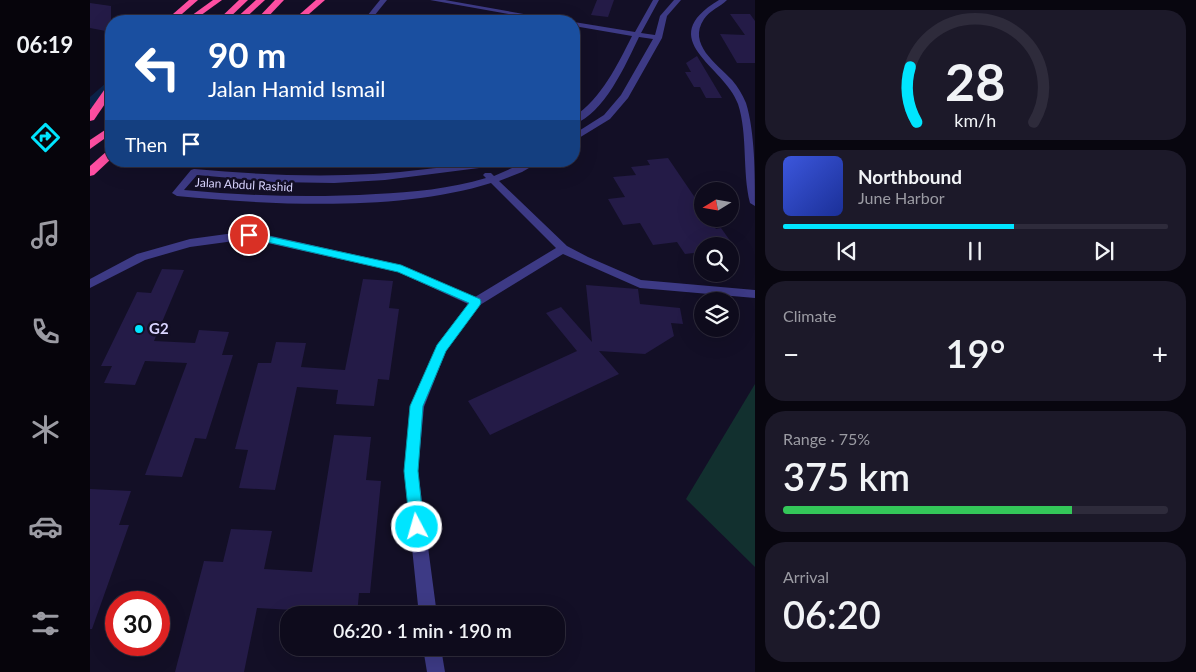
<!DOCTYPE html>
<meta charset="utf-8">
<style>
:root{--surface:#0e0b1c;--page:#1c1929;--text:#f1f3f6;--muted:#9b9ba3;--line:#2e2b3b;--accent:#00e5ff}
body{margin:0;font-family:Lato,sans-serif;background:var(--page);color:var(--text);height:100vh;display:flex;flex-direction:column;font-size:19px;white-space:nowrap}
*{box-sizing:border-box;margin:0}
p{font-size:16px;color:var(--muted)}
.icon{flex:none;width:28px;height:28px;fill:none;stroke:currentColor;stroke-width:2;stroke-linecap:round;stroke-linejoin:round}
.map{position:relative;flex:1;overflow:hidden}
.sheet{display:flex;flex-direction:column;gap:10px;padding:10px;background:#08060f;width:441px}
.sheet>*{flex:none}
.top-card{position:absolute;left:15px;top:15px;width:475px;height:152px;border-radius:20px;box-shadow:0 5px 20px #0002,0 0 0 1px var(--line);background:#1a4fa0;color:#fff;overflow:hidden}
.needle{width:32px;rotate:259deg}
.buttons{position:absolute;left:604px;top:182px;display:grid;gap:10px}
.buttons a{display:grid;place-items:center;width:45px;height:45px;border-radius:50%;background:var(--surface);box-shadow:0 5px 20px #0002,0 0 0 1px var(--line);font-size:25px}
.speed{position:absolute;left:15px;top:591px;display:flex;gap:10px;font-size:25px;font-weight:700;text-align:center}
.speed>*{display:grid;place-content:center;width:65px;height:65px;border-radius:50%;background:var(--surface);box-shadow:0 5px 20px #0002,0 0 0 1px var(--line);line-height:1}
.speed .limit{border:8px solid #d22;background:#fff;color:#111}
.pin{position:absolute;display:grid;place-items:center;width:42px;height:42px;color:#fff;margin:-21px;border:2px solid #fff;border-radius:50%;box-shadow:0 1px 5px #0007}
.me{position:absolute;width:55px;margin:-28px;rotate:354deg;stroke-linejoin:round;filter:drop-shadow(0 0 4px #0008)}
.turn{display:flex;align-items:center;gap:18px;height:105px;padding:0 20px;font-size:22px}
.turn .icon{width:65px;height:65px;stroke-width:2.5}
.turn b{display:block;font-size:35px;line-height:42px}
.then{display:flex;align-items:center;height:48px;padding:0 20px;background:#0003;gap:10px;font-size:19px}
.big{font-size:38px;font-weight:600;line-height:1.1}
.sheet .card{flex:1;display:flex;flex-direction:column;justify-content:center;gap:8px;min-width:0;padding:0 18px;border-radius:20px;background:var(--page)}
.sheet .dial{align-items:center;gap:0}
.dial svg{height:130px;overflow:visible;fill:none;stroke:var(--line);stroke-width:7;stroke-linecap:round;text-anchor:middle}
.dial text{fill:var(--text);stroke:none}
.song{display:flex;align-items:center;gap:15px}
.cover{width:60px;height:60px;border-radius:8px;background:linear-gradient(135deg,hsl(230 70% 55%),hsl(230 70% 35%))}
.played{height:5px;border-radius:2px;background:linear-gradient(90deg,var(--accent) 60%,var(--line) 60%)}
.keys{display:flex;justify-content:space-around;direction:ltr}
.heat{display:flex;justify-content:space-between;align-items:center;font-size:28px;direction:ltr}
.charge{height:8px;border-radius:4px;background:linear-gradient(90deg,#34c759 75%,var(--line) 0)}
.trip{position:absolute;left:190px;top:606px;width:285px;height:50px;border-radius:20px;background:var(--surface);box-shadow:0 5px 20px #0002,0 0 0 1px var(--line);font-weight:600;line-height:50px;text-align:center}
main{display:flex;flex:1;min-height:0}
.dock{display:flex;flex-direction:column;width:90px;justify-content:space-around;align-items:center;background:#06040b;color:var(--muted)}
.dock .icon{width:35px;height:35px}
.dock .current{color:var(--accent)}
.dock b{font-size:22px;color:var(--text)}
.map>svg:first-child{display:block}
</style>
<main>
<nav class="dock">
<b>06:19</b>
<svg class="icon current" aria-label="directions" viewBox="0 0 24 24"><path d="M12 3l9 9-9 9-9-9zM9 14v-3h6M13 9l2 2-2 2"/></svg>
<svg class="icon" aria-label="music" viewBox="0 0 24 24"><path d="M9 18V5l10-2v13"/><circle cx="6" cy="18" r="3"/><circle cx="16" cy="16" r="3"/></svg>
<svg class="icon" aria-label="phone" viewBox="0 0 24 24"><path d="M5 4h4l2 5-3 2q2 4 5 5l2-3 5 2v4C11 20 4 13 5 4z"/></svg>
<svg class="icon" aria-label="climate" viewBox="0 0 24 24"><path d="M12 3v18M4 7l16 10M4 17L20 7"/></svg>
<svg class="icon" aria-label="car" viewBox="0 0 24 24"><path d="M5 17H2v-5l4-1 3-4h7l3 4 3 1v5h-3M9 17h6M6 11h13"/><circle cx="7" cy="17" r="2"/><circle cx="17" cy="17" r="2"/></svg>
<svg class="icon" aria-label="filters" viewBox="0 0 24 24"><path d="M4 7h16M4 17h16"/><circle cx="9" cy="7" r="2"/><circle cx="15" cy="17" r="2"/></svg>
</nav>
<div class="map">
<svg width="665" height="672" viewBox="0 0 665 672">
<rect width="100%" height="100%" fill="#130f26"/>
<polygon fill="#12302f" points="665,384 665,567 596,499"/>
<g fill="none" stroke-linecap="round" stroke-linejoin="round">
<polygon fill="#0c2248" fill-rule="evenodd" points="21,82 21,93 5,107 0,108 0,97 16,83"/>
</g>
<g fill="#241b47">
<polygon points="507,0 524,0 518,17 501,15"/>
<polygon points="0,3 21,6 21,32 0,28"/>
<polygon points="640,14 660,14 665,21 665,63 647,63 630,34 655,35"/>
<polygon points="607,56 632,98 616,98 610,87 604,87 595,72 601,72 596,63"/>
<polygon points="578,158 612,208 612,219 619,219 626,229 631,228 641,242 635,242 638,246 612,246 612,252 595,254 587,242 563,245 550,223 533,225 518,199 535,197 523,177 546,175 541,167 560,165 557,160"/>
<polygon points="72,269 94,270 64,341 105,343 109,330 139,332 132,355 143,355 116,439 105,438 92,477 55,475 97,363 55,361 45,385 14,383 22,366 11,366 47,292 61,293"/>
<polygon points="273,279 303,281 299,308 309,309 299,380 288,379 284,406 246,404 248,390 207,387 185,490 149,488 158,450 145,449 168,363 181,363 186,342 216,343 211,367 255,370"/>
<polygon points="496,285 548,289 550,304 590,308 593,324 581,323 584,336 555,354 509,351 529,374 400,435 378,401 487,351 456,313 471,307 502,342"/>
<polygon points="244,435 281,437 276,480 291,481 280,593 269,593 267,615 222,615 222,611 167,608 154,672 85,672 114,561 133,562 141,529 182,531 174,569 222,572"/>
<polygon points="0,489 41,491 29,525 39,525 2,629 0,629"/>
</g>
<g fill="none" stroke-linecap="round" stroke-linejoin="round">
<g fill="#3d3a85" fill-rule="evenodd">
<polygon points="290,0 297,0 280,21 273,21"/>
<polygon points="340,0 355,0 473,21 458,21"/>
<path d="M563,0H569L551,33L565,35L570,16L584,0H591L577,16L572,38L538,98L520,119L484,141V134L514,115L531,95L563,39L549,37C536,64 514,114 484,124V117C512,97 527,66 542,36L484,26V22L545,32Z"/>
<path d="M629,0H637C630,7 620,10 614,19C597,44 627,64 642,80C648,87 652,94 656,103C665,132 665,175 665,206L660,203C652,171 658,135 648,104C635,66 562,40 629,0Z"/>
<path d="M389,161H403L389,168L295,180L244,183L184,182L107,175L94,190C158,196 222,198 286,194C323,192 360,189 396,178L393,175L395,173H401L404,176L438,161H451L432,172L409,181L477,246L498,257L551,280L665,290V298L550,288L473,254L390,305L356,351L334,407L328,471L347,615H329L314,471L320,407L347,345L378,304L308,272L159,239L100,247L55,260L0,288V279L47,254L100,239L159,231L311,265L385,297L466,248L401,183C309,212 182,205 87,196L82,193L101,170L104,169C182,176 258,179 337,169C353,167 373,167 389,161Z"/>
<polygon points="333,648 351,648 355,672 337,672"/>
</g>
<g fill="#ff4fa3" fill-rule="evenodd">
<polygon points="99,0 108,0 84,21 75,21"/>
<polygon points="123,0 132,0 103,21 94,21"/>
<polygon points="149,0 158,0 136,21 127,21"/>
<polygon points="166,0 175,0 152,21 143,21"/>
<polygon points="185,0 194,0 174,21 165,21"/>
<polygon points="226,0 235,0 211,21 202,21"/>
<polygon points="21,85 21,95 4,120 0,121 0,110 17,86"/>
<polygon points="21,126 21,134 0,149 0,140"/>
<polygon points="21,150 21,159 4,175 0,176 0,166 17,151"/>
</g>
</g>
<polygon fill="#00e5ff" stroke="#0095a6" points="159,232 311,265 390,299 391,302 390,305 356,351 333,406 328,471 334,527 332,532 327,534 322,532 320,527 314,471 320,406 347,345 379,303 308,272 155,237 154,235"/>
<circle fill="#00e5ff" stroke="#130f26" stroke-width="2" cx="49" cy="329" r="5"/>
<g text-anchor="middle" stroke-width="5" stroke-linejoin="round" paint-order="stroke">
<g font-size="12" fill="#d9d4ff" stroke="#130f26">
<text transform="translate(154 185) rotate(3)" y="4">Jalan Abdul Rashid</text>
</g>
<g font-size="15" font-weight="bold" fill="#d9d4ff" stroke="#130f26" text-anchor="start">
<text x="59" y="334">G2</text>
</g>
</g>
</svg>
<div class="buttons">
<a><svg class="needle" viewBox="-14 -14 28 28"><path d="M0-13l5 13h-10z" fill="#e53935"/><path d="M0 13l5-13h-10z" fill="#9b9ba3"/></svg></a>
<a><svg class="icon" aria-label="search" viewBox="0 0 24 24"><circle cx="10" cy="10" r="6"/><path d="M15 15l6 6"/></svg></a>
<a><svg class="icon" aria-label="layers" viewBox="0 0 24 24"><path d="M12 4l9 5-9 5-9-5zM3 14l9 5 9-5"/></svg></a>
</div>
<div class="speed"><div class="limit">30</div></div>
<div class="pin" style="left:159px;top:235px;background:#d93025"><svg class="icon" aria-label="arrive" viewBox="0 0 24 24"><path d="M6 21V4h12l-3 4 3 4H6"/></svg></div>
<svg class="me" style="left:327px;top:527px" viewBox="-20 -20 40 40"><circle r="17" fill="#00e5ff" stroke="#fff" stroke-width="3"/><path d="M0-11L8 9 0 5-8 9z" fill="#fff"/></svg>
<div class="trip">06:20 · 1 min · 190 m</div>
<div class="top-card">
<div class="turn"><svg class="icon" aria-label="left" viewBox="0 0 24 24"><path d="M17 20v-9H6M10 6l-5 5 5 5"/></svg><div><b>90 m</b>Jalan Hamid Ismail</div></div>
<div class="then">Then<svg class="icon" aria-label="arrive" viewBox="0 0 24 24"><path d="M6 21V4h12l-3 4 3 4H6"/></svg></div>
</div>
</div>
<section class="sheet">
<div class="card dial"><svg viewBox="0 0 100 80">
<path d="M14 69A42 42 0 1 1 86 69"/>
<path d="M14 69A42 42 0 0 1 10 35" stroke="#00e5ff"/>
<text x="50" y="56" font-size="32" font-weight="700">28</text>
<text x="50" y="72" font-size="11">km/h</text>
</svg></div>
<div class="card">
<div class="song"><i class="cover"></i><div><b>Northbound</b><p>June Harbor</p></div></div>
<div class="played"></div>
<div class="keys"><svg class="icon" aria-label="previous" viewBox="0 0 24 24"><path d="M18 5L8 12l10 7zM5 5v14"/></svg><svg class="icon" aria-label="pause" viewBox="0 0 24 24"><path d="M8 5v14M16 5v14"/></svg><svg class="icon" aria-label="next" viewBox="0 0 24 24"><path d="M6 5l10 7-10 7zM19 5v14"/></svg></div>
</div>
<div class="card"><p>Climate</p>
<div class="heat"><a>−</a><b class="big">19°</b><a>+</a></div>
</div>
<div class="card"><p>Range · 75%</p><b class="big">375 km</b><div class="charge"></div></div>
<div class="card"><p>Arrival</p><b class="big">06:20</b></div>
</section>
</main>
